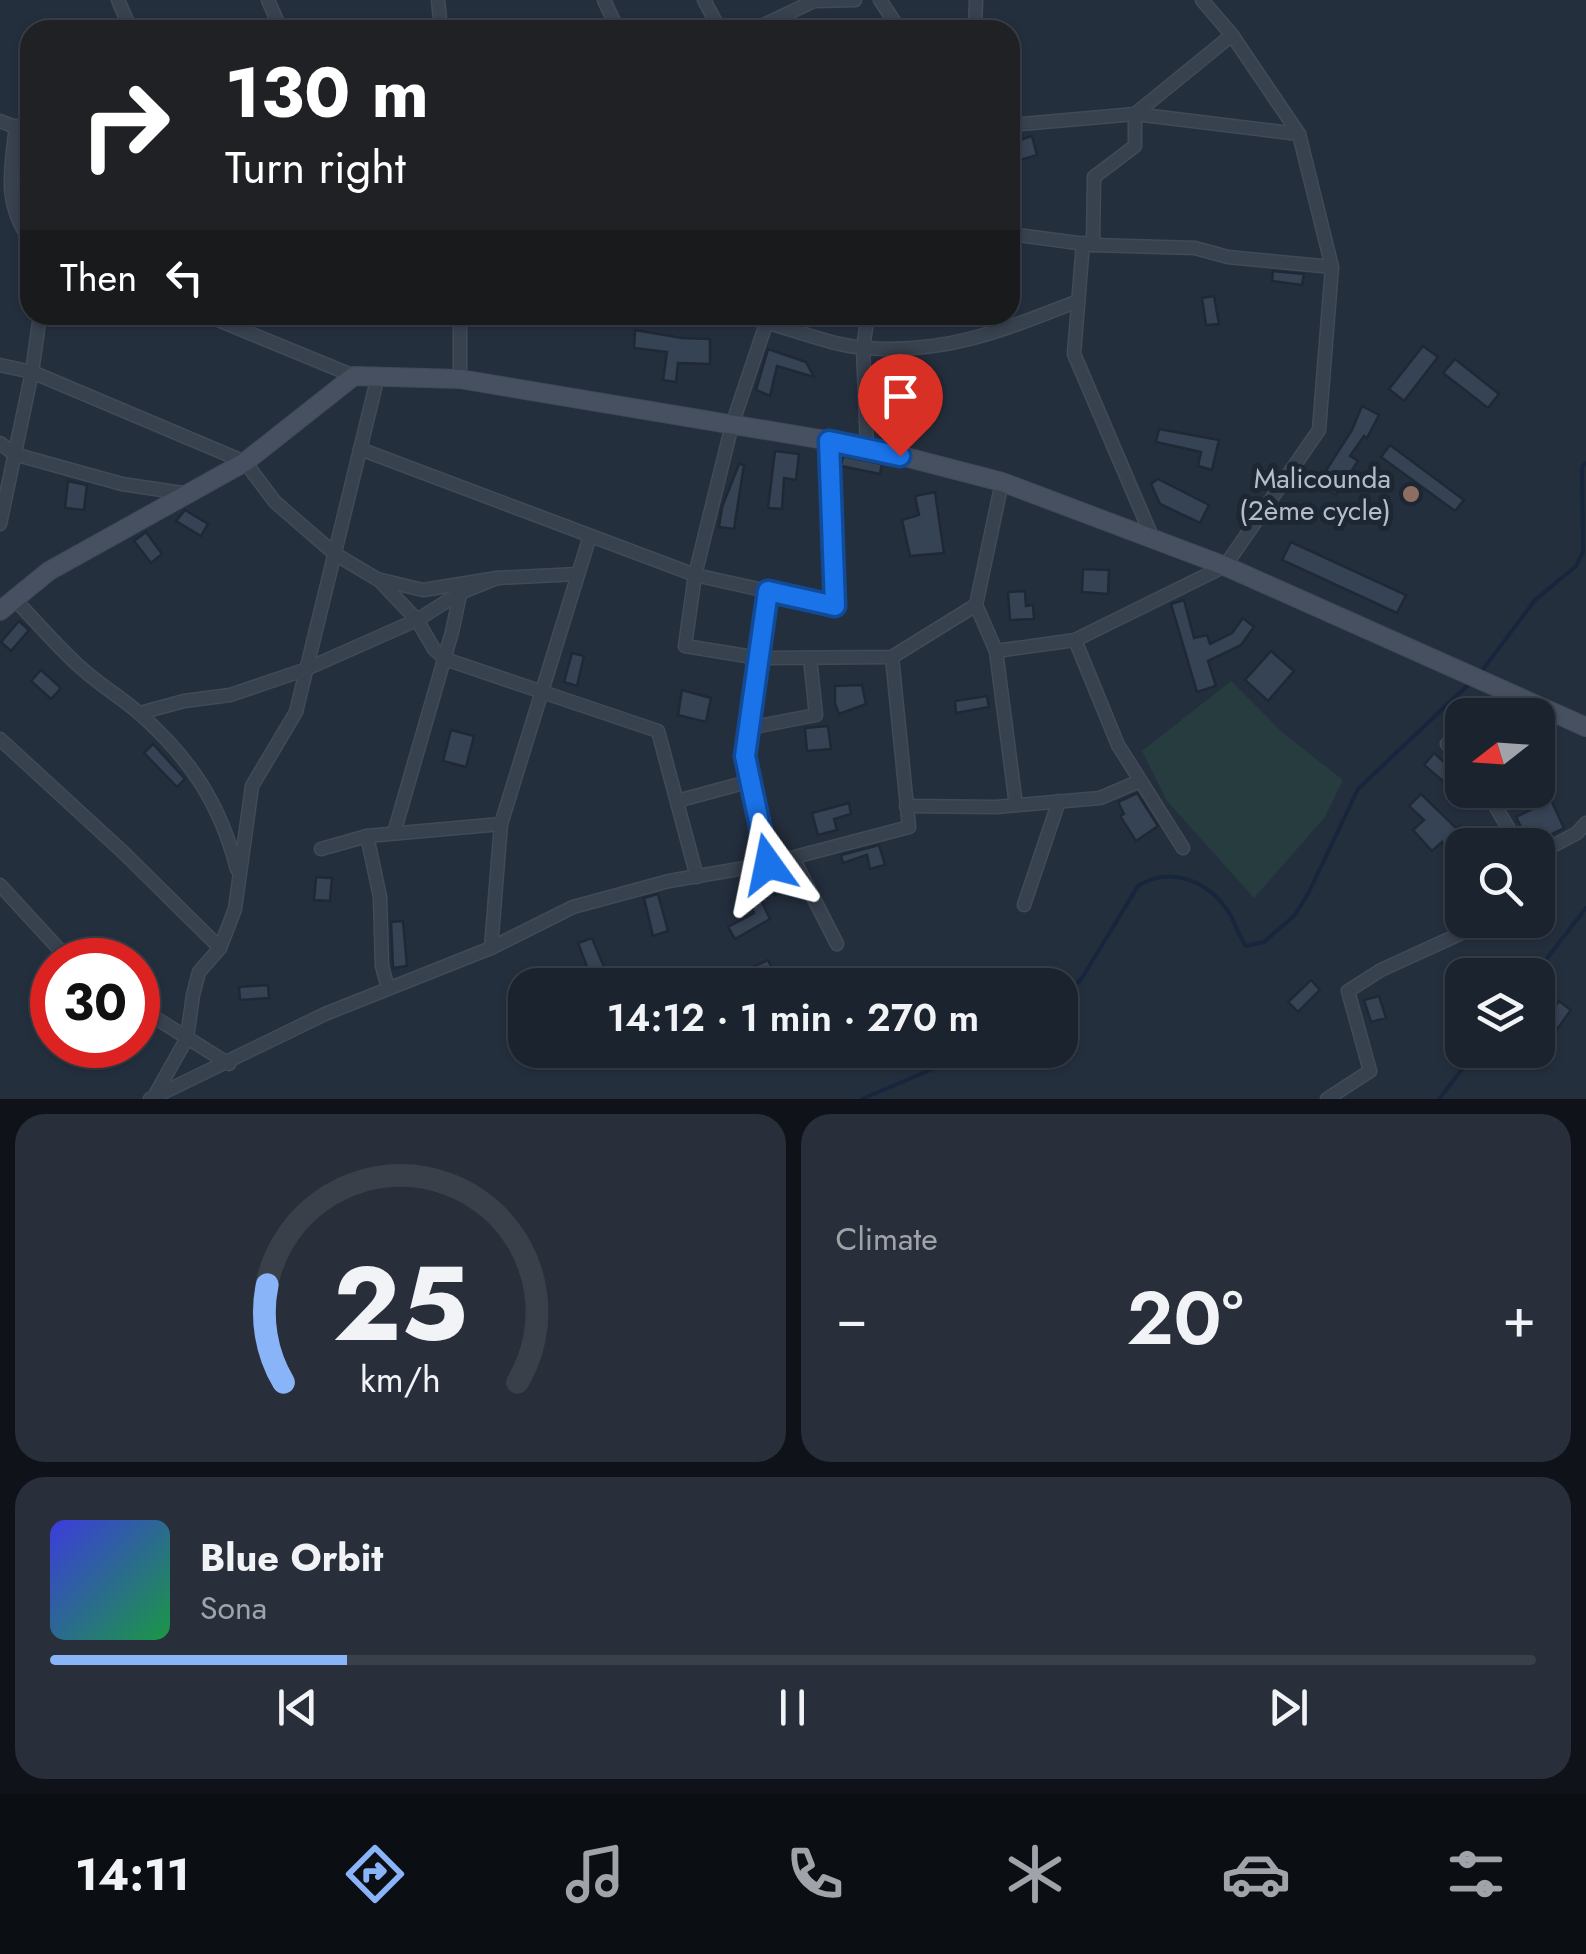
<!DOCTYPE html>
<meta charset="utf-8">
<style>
:root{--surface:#1b232e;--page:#282f3a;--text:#f1f3f6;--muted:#a0a4aa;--line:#39404a;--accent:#8ab4f8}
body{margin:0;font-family:Jost,sans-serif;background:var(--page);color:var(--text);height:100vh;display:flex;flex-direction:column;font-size:38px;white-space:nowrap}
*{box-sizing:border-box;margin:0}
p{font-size:32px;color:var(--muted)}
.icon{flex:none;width:55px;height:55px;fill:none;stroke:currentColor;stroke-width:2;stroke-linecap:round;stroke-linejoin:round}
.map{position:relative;height:1099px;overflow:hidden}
.panel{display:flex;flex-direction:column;gap:15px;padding:15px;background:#0f1319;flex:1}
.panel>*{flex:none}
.top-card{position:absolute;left:20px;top:20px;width:1000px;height:305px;border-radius:30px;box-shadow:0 2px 8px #0004,0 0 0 2px var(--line);background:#202124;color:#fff;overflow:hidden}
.needle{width:65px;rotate:253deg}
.controls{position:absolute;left:1445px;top:698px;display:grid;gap:20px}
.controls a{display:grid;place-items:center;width:110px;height:110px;border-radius:20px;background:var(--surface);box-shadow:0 2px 8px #0004,0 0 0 2px var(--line);font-size:50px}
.speed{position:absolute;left:30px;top:938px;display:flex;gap:20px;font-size:50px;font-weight:700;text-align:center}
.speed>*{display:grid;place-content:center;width:130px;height:130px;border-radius:50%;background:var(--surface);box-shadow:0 2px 8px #0004,0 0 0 2px var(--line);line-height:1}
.speed .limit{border:15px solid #d22;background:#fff;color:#111}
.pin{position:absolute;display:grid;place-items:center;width:85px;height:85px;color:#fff;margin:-102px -42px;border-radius:50% 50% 50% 0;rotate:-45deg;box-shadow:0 0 10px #0007}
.pin .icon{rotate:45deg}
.me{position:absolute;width:110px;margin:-55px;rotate:348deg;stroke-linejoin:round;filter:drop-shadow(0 0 8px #0008)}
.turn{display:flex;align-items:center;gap:35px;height:210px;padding:0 40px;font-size:45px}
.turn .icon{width:130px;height:130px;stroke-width:2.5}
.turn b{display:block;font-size:70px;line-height:85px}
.then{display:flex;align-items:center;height:95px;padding:0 40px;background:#0003;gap:20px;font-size:38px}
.big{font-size:75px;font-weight:600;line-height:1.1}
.panel .card{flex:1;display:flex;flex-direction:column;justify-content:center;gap:15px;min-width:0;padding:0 35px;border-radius:30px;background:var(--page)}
.panel .dial{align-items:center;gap:0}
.dial svg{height:260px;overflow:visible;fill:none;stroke:var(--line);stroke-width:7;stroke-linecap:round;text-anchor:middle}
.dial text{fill:var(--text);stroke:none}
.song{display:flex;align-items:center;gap:30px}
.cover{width:120px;height:120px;border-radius:15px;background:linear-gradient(135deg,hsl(240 70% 55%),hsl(140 70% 35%))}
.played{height:10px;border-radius:5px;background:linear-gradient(90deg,var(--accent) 20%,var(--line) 20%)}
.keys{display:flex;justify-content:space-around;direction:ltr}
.heat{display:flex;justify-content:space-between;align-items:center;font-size:55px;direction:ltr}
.panel .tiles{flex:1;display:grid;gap:15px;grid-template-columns:1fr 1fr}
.card:last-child{grid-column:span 2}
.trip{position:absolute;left:508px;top:968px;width:570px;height:100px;border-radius:30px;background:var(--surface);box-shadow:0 2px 8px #0004,0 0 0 2px var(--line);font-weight:600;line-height:100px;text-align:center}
.dock{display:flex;height:160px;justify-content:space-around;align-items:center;background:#0b0e12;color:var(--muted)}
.dock .icon{width:70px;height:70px}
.dock .active{color:var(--accent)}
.dock b{font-size:45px;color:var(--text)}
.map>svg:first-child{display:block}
</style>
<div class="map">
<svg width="1586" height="1099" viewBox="0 0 1586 1099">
<rect width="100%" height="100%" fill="#242f3e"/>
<polygon fill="#263c3f" points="1231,681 1283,733 1343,780 1325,817 1254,898 1167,801 1142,751"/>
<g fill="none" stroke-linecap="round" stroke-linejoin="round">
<g stroke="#17263c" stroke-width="4">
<polyline points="1481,672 1535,600 1576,566 1583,552 1582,467 1586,463"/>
<polyline points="1534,975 1586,908"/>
<path d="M1060,1001L1082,978L1138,886C1170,866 1207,880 1228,911C1235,922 1238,935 1246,946L1264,942L1295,915L1309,892L1358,789L1471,682"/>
<polyline points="862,1099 977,1050"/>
<polyline points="1439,1099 1477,1050"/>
</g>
</g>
<g fill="#364354" stroke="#1f2835" stroke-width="2.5">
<polygon points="1032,136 1037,155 1010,163 1010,143"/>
<polygon points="1273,271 1304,274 1302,285 1272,281"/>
<polygon points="1214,296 1219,324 1206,325 1202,298"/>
<polygon points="635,330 682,338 710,339 710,364 678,363 676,382 663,380 667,352 634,348"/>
<polygon points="1423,346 1438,357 1404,401 1389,389"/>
<polygon points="768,349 806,362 814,377 777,366 770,396 756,390"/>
<polygon points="1455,359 1499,394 1488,408 1443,373"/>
<polygon points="1362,406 1379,415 1367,438 1364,436 1350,456 1358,461 1336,495 1318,483 1352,430"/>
<polygon points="1159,429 1219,440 1212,470 1198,466 1201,452 1156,442"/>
<polygon points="1390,445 1464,500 1455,511 1381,457"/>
<polygon points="775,451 799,454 796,480 784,478 782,509 768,508"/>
<polygon points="843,456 882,464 880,474 841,466"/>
<polygon points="739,464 744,465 734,529 719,527 722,507"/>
<polygon points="1158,479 1209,505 1200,523 1160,504 1151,484"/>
<polygon points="68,481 87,485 84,510 65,508"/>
<polygon points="935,492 944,553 910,556 902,520 919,515 915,496"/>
<polygon points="185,510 208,524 201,536 176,521"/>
<polygon points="146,532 162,554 151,563 134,541"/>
<polygon points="1291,542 1406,595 1397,613 1282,560"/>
<polygon points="1083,569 1109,570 1108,594 1082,592"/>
<polygon points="1025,591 1026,606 1033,605 1034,619 1010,620 1008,592"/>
<polygon points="1184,600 1194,638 1207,635 1210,644 1232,633 1243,618 1254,627 1241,645 1208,661 1216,686 1197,692 1171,604"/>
<polygon points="19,621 29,630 11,651 1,642"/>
<polygon points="1271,651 1294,671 1268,701 1245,680"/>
<polygon points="572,653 584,656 577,686 564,682"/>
<polygon points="41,670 61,688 51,699 31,681"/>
<polygon points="862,685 866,704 839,714 835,704 835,686"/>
<polygon points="682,690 711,698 706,722 678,715"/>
<polygon points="987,696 989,707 956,713 955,701"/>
<polygon points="828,726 831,749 807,751 805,728"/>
<polygon points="451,730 474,736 466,767 443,761"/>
<polygon points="153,744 185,779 177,787 144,753"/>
<polygon points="1434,753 1453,770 1443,781 1424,765"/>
<polygon points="1137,793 1158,826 1136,841 1120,816 1124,814 1118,802"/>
<polygon points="1421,794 1456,828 1460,826 1466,836 1445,850 1442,842 1432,851 1413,830 1424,820 1409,806"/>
<polygon points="1551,800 1564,828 1530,845 1516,817"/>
<polygon points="849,803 851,814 834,819 837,830 818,835 812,813"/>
<polygon points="879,845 885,865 870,869 867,855 843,863 841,855"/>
<polygon points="789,872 797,887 775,895 769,880"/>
<polygon points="316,877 332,878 330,901 314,900"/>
<polygon points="1538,888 1555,912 1538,926"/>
<polygon points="658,894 668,931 653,936 644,898"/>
<polygon points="760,898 770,919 735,939 728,927 754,913 749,903"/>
<polygon points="403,921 407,966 393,968 391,922"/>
<polygon points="592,938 609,979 594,985 578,943"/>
<polygon points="768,960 777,978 756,985 748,969"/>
<polygon points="1311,980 1320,990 1298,1012 1288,1002"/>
<polygon points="268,985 269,998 240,1000 239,987"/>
<polygon points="1379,996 1386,1018 1371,1022 1364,1000"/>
<polygon points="1559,1001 1571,1010 1555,1032 1543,1023"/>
</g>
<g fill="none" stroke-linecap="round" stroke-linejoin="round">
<g stroke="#414a57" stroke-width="15">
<g id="street">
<polyline points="118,0 131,30"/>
<polyline points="268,0 281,30"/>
<polyline points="438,0 441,30"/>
<polyline points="604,0 618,30"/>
<polyline points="704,0 720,30"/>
<polyline points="880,0 900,30"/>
<polyline points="753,30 814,1 855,0"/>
<polyline points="975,30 976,0"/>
<polyline points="1135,114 1232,35"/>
<polyline points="0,121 30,133"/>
<polyline points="1010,125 1135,114 1299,134"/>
<path d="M16,126C11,170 3,202 30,240"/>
<polyline points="1010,234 1093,245 1195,248 1228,257 1332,267"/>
<polyline points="1083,243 1074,354 1153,539"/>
<polyline points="1093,245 1094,177 1135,146 1135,114"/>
<polyline points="206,315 354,376"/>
<polyline points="455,315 460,321 460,379"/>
<polyline points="769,315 732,425 695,575 685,646 759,658 892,657 976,605 1002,482"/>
<polyline points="460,321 476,315"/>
<path d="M767,323C799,331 834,346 866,348C947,354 1004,330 1078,301"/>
<polyline points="0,365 32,372 245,462 275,502 335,554 377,579 423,590 497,578"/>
<polyline points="0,443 14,454 122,484 189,494"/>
<polyline points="867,447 863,348 868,315"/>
<polyline points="360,449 695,575 835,606 829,441"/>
<polyline points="0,524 32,372 40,315"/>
<polyline points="379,580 417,620 434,649 445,659 658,731 697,877"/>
<polyline points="768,591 745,757 768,864"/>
<path d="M14,599C36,621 56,645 79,666C98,684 121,697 140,714C191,759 220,804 237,869"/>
<polyline points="976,605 996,651 1016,805"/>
<polyline points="1075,640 1118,745 1183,848"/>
<polyline points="996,651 1075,640 1225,566 1319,430 1332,267 1299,134 1232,35 1202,0"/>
<polyline points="140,713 184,701 230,695 304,670 417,620 460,593 497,578 578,574"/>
<polyline points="749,728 816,715 810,658"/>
<polyline points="0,739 124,853 220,948"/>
<polyline points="1447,744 1462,762"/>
<polyline points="1486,790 1518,845"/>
<polyline points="677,801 751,781"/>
<polyline points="906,806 996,807 1100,798 1140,781"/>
<polyline points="394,833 452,632 461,590"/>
<polyline points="367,836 380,897 382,966 388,988"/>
<polyline points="321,849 367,836 501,824"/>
<polyline points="1538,854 1577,833 1586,823"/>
<polyline points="793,858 837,944"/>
<polyline points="0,885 69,960"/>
<polyline points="1024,905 1059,801"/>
<polyline points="491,948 501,824 590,536"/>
<polyline points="138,1007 229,1064"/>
<polyline points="155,1095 187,1038 193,995 199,972 220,948 235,909 252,786 296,712 378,376"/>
<polyline points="150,1099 325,1014 491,948 573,907 669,881 768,864 909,827 892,657"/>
<polyline points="1327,1099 1370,1071 1348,991 1381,970 1462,933 1472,920"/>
</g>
</g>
<g stroke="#414a57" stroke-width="20">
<polyline id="secondary" points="0,611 49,571 245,462 354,376 460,379 867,447 1002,482 1225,566 1586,727"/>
</g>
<use href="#street" stroke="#38414e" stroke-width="12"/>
<use href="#secondary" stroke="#465061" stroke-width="18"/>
</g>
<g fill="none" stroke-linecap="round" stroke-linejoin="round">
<g stroke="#114b97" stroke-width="25">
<polyline id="route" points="768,864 745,756 768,591 835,606 829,441 900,456"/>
</g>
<use href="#route" stroke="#1a73e8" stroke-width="18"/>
</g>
<circle fill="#8d6e63" stroke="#1d2633" stroke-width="4" cx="1411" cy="494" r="10"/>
<g text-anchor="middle" stroke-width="10" stroke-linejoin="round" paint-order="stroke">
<g font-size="28" fill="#b4bcc9" stroke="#1d2633" text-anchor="end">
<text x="1391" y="488">Malicounda<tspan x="1391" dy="32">(2ème cycle)</tspan></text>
</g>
</g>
</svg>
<div class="controls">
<a><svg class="needle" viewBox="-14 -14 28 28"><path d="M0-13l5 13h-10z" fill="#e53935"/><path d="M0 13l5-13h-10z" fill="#a0a4aa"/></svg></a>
<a><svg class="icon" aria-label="search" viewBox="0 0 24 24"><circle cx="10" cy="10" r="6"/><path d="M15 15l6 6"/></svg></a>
<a><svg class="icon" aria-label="layers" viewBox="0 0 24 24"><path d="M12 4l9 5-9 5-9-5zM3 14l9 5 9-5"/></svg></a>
</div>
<div class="speed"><div class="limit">30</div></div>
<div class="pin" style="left:900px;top:456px;background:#d93025"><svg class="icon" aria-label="arrive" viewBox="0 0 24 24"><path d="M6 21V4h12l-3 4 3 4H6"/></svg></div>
<svg class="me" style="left:768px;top:864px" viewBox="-20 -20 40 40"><path d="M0-17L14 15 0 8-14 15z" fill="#1a73e8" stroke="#fff" stroke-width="4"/></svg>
<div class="trip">14:12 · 1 min · 270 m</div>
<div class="top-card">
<div class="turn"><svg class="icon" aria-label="right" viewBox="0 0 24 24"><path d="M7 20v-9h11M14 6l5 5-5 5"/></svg><div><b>130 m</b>Turn right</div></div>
<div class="then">Then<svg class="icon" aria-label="left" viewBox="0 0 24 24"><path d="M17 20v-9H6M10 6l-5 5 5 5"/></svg></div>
</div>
</div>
<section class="panel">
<div class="tiles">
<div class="card dial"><svg viewBox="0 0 100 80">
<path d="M14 69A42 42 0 1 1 86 69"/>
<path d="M14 69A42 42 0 0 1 9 39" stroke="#8ab4f8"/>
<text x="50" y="56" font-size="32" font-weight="700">25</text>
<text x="50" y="72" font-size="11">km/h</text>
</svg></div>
<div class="card"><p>Climate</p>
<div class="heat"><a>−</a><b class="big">20°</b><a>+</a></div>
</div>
<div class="card">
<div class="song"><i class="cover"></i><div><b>Blue Orbit</b><p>Sona</p></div></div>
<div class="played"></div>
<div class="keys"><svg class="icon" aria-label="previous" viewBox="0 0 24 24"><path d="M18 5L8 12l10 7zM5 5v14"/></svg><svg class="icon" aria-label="pause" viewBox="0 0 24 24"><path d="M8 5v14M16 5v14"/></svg><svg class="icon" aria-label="next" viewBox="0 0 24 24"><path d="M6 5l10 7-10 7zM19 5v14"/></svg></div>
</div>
</div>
</section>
<nav class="dock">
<b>14:11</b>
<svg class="icon active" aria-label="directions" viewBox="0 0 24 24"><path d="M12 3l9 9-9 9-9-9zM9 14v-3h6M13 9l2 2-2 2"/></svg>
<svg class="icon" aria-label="music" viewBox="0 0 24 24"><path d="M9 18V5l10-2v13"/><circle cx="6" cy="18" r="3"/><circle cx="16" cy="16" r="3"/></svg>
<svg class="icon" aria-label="phone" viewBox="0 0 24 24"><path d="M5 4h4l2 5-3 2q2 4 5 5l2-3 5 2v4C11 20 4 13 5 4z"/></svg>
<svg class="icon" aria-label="climate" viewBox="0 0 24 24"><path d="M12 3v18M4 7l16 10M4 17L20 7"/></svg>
<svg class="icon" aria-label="car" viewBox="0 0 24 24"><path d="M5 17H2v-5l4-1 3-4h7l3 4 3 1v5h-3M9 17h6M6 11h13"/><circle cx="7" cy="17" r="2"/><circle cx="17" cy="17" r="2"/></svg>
<svg class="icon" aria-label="filters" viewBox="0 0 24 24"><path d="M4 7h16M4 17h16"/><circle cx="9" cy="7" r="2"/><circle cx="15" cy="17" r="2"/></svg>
</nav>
